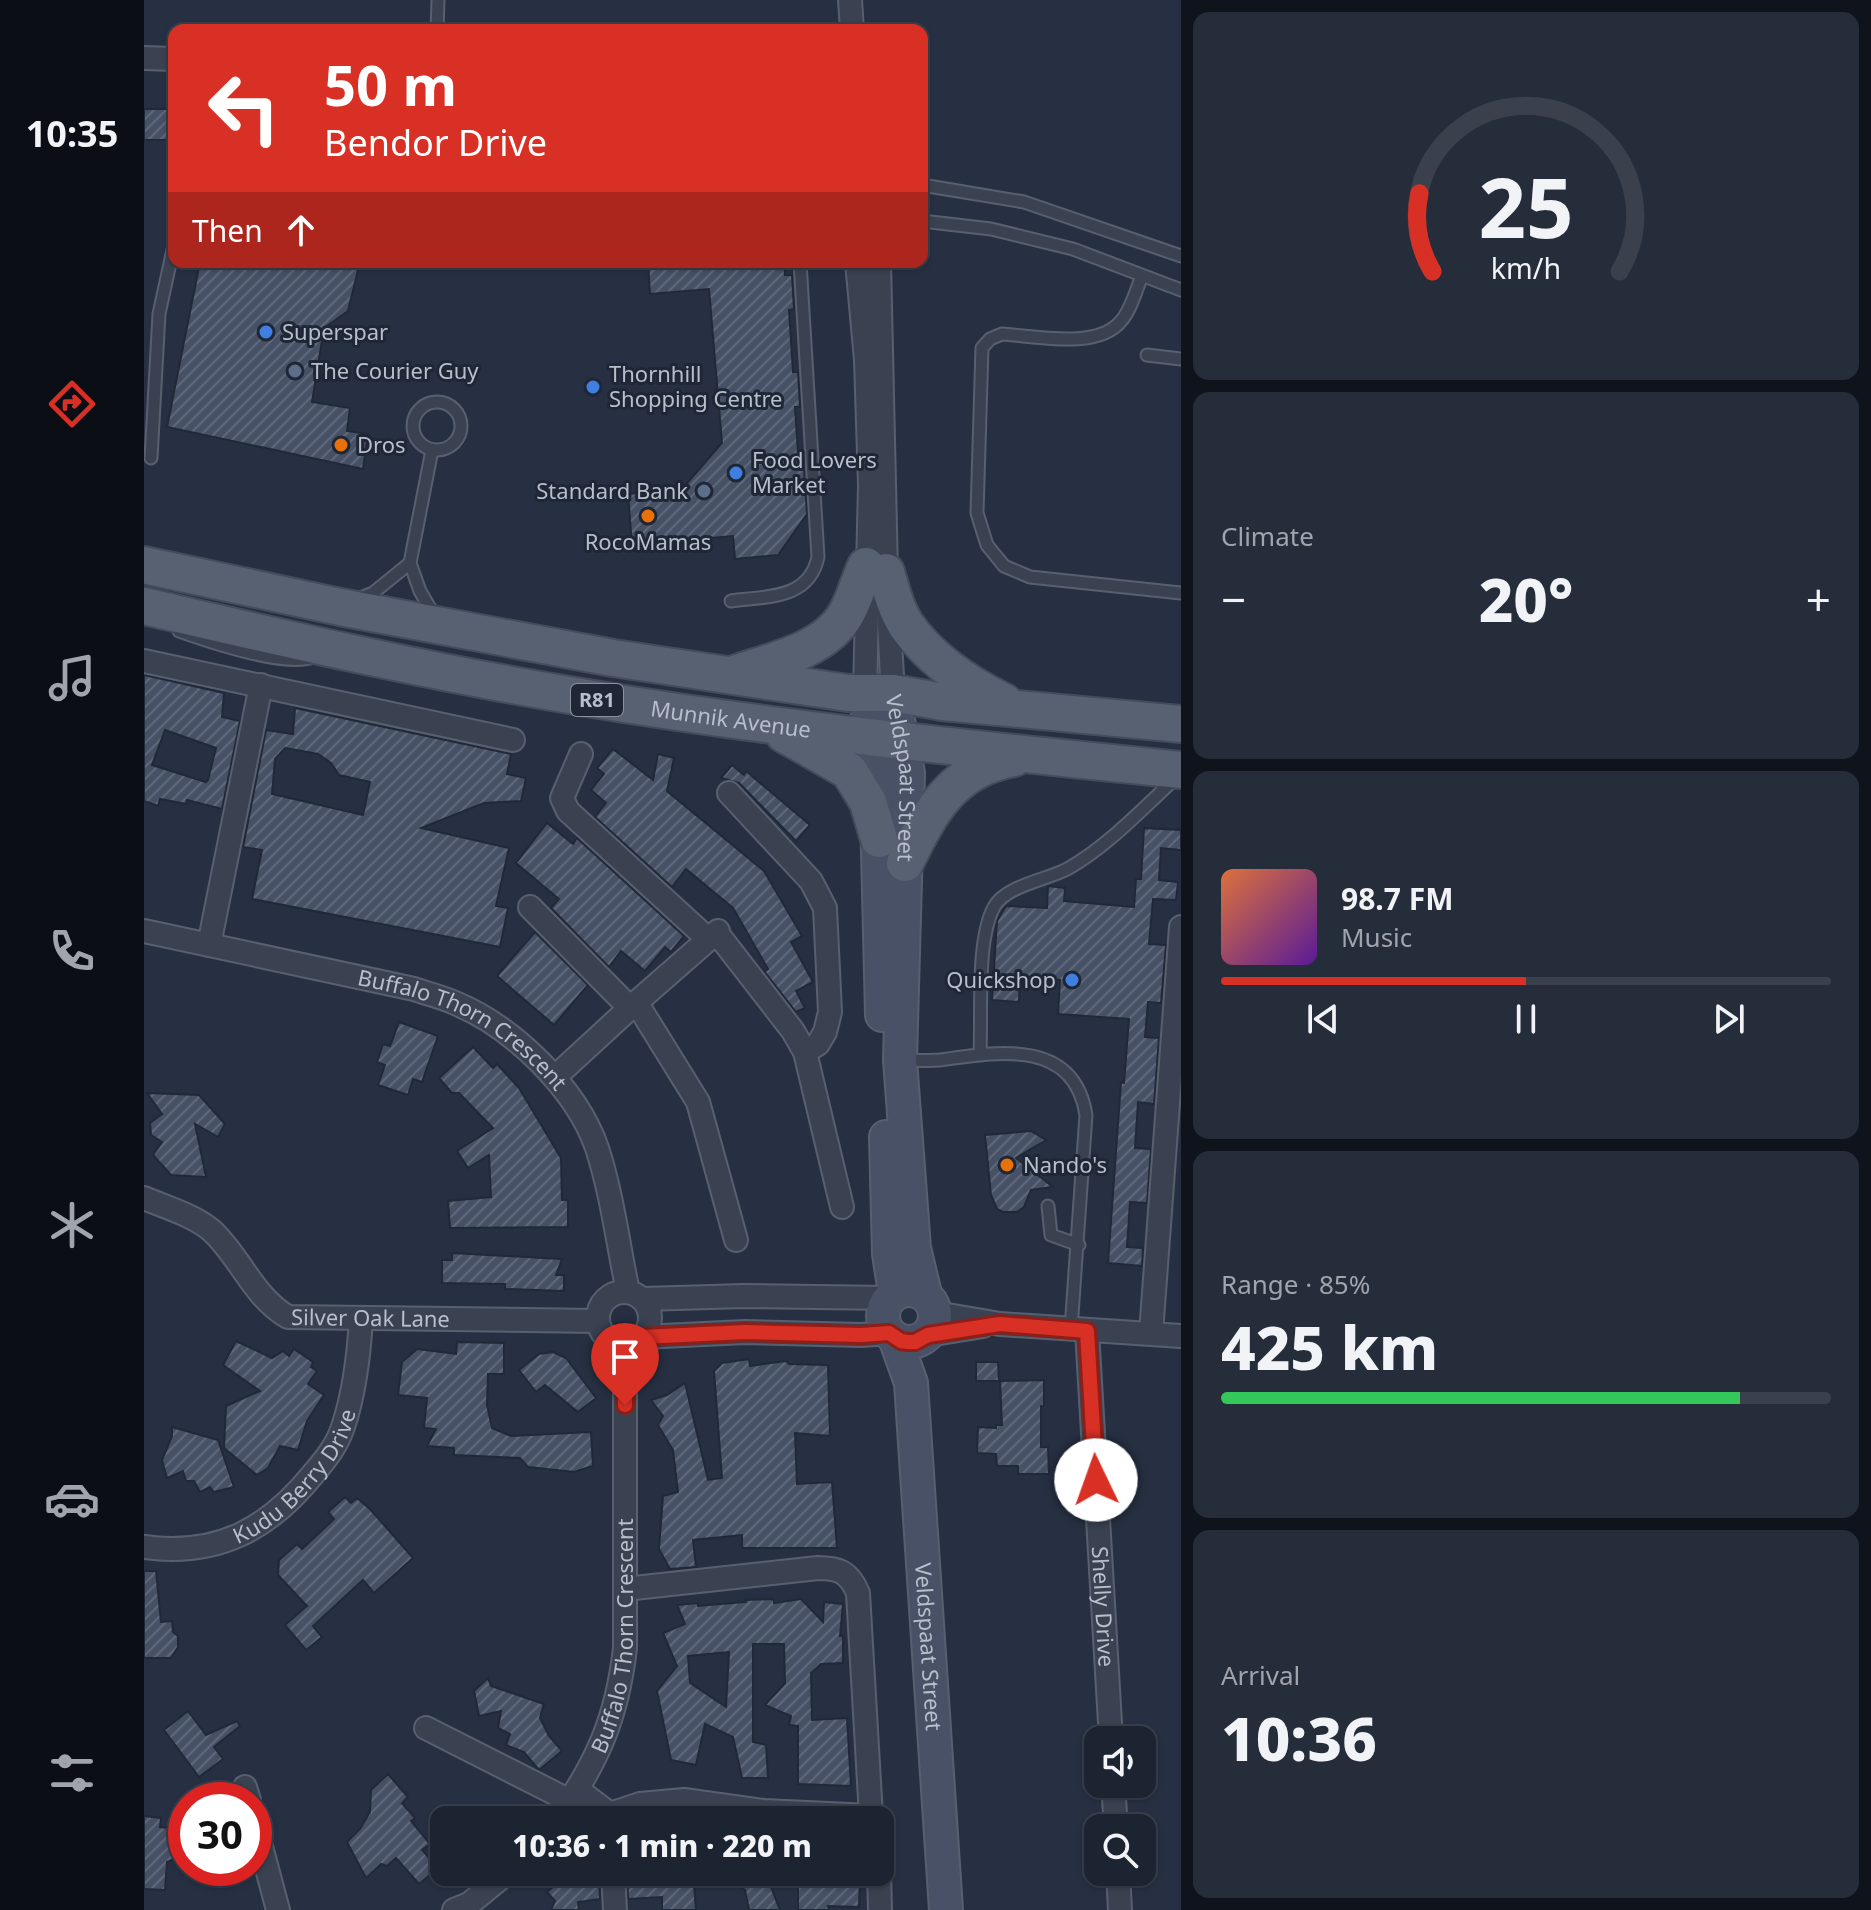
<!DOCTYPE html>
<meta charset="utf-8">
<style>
:root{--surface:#1c2432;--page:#252c3a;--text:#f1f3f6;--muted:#a0a4ac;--line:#3a414d;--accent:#d93025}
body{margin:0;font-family:"Noto Sans",sans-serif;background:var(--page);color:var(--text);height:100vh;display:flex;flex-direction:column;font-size:30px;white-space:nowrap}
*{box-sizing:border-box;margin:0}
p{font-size:26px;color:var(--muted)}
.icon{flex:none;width:44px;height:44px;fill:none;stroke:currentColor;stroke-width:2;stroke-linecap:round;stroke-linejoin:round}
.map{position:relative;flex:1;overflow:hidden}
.panel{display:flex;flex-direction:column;gap:12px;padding:12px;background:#0f141c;width:690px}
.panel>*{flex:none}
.top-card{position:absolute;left:24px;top:24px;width:760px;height:244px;border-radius:16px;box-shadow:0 2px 6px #0004,0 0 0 2px var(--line);background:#d93025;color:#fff;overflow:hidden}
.fabs{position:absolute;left:940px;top:1726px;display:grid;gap:16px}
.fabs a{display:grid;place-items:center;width:72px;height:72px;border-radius:16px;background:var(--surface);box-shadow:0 2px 6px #0004,0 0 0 2px var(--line);font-size:40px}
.speed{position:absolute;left:24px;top:1782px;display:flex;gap:16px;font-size:40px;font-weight:700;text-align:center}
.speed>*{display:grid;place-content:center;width:104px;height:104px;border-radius:50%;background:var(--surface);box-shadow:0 2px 6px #0004,0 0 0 2px var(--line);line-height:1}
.speed .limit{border:12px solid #d22;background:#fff;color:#111}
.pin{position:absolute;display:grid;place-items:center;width:68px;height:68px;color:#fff;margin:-82px -34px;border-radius:50% 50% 50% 0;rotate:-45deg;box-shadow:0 0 8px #0007}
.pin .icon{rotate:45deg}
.me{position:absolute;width:88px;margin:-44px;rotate:357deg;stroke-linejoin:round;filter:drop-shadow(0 0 6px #0008)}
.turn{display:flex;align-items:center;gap:28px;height:168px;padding:0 24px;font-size:36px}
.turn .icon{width:104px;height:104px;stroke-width:2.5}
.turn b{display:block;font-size:56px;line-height:68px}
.then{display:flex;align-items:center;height:76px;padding:0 24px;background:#0003;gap:16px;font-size:30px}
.big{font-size:60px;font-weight:800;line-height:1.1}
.panel .widget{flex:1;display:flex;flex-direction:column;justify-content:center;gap:12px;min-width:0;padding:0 28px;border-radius:16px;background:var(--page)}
.panel .dial{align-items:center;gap:0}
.dial svg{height:208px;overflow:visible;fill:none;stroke:var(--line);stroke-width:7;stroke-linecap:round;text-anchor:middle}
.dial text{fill:var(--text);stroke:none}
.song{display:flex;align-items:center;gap:24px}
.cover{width:96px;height:96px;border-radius:12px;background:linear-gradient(135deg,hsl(20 70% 55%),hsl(270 70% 35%))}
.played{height:8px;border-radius:4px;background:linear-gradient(90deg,var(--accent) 50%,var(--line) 50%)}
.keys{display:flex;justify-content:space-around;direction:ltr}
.heat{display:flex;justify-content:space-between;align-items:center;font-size:44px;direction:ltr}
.charge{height:12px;border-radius:6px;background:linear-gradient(90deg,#34c759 85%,var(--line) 0)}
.trip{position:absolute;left:286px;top:1806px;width:464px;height:80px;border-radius:16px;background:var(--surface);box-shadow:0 2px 6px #0004,0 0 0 2px var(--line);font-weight:800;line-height:80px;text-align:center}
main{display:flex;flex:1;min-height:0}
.dock{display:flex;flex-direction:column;width:144px;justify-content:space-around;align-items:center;background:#0b0e14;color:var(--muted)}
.dock .icon{width:56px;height:56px}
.dock .current{color:var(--accent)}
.dock b{font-size:36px;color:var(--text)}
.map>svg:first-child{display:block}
</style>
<main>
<nav class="dock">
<b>10:35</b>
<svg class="icon current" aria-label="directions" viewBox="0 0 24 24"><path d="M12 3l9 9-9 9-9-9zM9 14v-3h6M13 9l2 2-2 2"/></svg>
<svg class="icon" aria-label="music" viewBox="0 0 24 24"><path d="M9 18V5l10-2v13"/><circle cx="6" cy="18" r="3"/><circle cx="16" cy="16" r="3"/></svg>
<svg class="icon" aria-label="phone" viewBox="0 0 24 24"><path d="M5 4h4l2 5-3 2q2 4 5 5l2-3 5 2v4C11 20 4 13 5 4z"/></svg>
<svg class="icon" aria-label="climate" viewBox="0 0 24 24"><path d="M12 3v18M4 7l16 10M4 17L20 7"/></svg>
<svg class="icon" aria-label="car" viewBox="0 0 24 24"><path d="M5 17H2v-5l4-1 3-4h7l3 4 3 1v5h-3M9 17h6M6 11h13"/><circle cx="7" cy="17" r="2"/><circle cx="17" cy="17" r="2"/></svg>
<svg class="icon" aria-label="filters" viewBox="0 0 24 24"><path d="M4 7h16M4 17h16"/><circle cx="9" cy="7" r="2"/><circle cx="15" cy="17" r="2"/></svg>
</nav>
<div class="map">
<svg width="1037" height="1910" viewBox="0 0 1037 1910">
<defs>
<pattern id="building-hatch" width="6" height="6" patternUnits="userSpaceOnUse" patternTransform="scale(2)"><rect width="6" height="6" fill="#475166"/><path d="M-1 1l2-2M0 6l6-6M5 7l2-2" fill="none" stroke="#5f687b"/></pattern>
</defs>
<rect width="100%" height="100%" fill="#263042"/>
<g fill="url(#building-hatch)" stroke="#212939" stroke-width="2" fill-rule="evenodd">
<rect x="0" y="109" width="26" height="31"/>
<polygon points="56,262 216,262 204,311 180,328 168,402 206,408 203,431 224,434 219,469 23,427"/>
<polygon points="504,262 640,262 641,275 648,275 650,309 645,310 649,372 654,372 656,407 651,407 655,468 660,468 663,514 634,555 591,559 589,536 488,545 484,494 538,489 578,443 565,289 506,294"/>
<path d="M0,675L80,693L78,717L96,721L78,809L43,800L42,804L16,799L14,806L0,801ZM21,730L72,748L64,780L62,782L8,765Z"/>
<path d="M151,708L367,754L363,774L382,778L377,801L340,803L277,828L365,848L352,906L364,908L356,947L108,899L118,850L99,847L122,730L149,734ZM141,748L174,754L187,763L195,775L226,782L219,815L128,794L131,759Z"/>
<polygon points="469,749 509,780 514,754 530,758 523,791 620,871 658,936 647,942 669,982 652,991 661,1008 652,1012 620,971 624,969 589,908 542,869 528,887 451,817 462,803 447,790 460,774 453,768"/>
<polygon points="588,765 600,775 602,771 666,825 652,841 595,783 577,778"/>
<polygon points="403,823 429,844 433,838 540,936 527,952 521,947 501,971 477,951 465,967 407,908 415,899 372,863"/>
<polygon points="1000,828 1037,830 1037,850 1017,848 1015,880 1034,882 1032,900 1009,899 1005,944 1022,945 1017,1003 1004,1002 1001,1037 1015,1038 1010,1104 994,1102 991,1148 1007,1149 1003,1203 986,1202 983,1247 999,1248 998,1266 964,1263 977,1082 980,1083 985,1019 914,1014 916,980 876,977 875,1002 848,1000 853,921 862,906 903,908 904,886 921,888 920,901 990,907 992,879 997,879"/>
<polygon points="391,932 444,985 410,1025 353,976"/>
<polygon points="255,1022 294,1036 278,1082 269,1079 264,1095 234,1085 241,1065 233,1062 239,1044 246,1046"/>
<polygon points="329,1047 349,1068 353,1064 375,1088 417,1158 418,1200 424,1200 424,1227 306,1228 304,1201 347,1197 345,1155 324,1168 313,1151 349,1128 315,1093 308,1093 295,1078"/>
<polygon points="3,1093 55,1095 81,1124 74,1137 51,1124 62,1177 27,1175 9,1155 18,1142 7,1135 6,1123 18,1114"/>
<polygon points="887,1131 902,1140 872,1158 909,1187 887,1190 880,1207 873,1212 859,1212 853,1209 847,1195 841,1135"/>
<polygon points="308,1253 418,1259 412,1275 420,1275 420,1291 361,1289 361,1284 298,1283 298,1260 308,1260"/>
<polygon points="92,1341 128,1358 139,1351 145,1356 150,1349 169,1362 167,1367 173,1371 164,1384 180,1395 163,1421 154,1450 136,1446 124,1468 113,1475 80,1448 82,1406 116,1391 79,1365"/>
<polygon points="313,1342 360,1343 360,1374 344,1374 343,1405 348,1428 367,1436 447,1432 449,1466 430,1472 384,1467 376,1458 310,1455 310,1448 283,1446 292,1429 280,1428 283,1398 254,1395 258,1362 273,1349 312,1354"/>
<polygon points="409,1352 422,1358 452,1398 434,1412 401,1385 392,1392 375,1370 395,1354"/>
<polygon points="605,1359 606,1366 642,1361 645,1364 684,1365 686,1436 651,1433 653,1484 688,1482 693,1548 598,1548 598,1535 549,1540 552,1567 526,1569 515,1549 519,1496 534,1492 529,1450 514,1425 519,1416 507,1400 523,1395 541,1383 564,1480 578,1478 570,1371 578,1363"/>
<polygon points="832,1362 854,1362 855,1381 832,1381"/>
<polygon points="900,1380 900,1406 897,1406 897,1447 904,1447 905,1474 874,1474 874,1466 853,1466 852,1454 833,1453 834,1427 852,1428 852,1425 858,1425 856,1381"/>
<polygon points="28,1427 74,1440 90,1487 70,1492 66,1487 56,1492 50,1481 42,1481 39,1471 23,1478 18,1460 28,1436"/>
<polygon points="201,1497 207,1503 213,1498 226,1509 269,1558 230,1593 219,1580 169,1626 178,1637 162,1650 141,1625 163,1606 134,1575 135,1560 153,1544 158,1549 190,1519 184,1512"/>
<polygon points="0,1571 12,1571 17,1622 28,1621 29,1632 34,1636 34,1647 27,1658 0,1658"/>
<path d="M630,1599V1603L657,1599L679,1622L680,1602L699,1604L696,1636H699V1663L677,1664L667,1673L668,1720L703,1718L707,1786L654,1784V1726L645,1725L647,1716L621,1705L641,1683L640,1644H609V1742L622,1745L624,1778H598L589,1737L561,1724L552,1765L527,1760L513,1691L533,1666L519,1633L541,1624L533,1605L554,1603V1606L602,1602L601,1600ZM585,1652L582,1707L546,1683L544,1656Z"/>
<polygon points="344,1678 347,1686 400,1704 396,1718 405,1736 418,1751 395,1770 380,1752 362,1745 366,1734 354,1728 357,1711 335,1716 330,1691"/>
<polygon points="44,1711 62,1735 93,1721 96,1726 70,1747 79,1759 55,1777 20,1730"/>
<polygon points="244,1774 264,1797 258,1803 271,1818 267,1821 286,1844 278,1850 294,1868 275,1884 252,1858 243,1866 237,1864 222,1878 203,1842 216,1829 226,1812 227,1790"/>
<polygon points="0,1816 17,1818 16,1827 25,1828 24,1842 32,1842 31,1859 23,1862 21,1890 0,1889"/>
<polygon points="431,1872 432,1883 455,1880 456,1899 434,1902 435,1910 407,1910 411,1901 403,1892 411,1885 409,1874"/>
<polygon points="532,1872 549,1872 552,1910 518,1910 518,1897 484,1899 483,1876 498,1875 498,1886"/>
<polygon points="569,1872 621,1872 636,1910 605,1910 601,1890"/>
<polygon points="654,1872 716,1872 715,1907 684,1906 685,1910 654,1910"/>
</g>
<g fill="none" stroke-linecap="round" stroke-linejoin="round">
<g stroke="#58606f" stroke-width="15">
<g id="lane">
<polyline points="293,30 294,0"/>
<polyline points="778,185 880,202 1037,256"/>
<polyline points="778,221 847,229 929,249 1037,290"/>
<path d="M998,276C992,290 987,310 977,321C954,350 891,336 858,334L846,339L838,348L833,513L843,545L860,566L886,577L1037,593"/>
<polyline points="1003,355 1037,359"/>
<circle cx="293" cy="426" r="24"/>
<polyline points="288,450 266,563 276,591 291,617"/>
<polyline points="7,458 15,314 30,245"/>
<polyline points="214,599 229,593 266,563"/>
<path d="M587,601C622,596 665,600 674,557L656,262"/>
<path d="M35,631C66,642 136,666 166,658"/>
<path d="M836,1053C838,1014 832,940 850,907C862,885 904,880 925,868C965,845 999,808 1033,777"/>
<path d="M759,1060C771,1060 784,1061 796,1060C853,1052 930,1038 942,1115L927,1329"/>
<polyline points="904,1206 907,1235 935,1245"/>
</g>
</g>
<g stroke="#58606f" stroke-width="26">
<g id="street">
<polyline points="706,0 708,30"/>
<polyline points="0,58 30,59"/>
<polyline points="713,262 722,360 726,485 721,692"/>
<polyline points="735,262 742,572 749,693"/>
<polyline points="0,661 369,740"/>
<polyline points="437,754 418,798 424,811 564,939"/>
<polyline points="585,793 667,881 681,908 686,1012 681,1032 674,1044 661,1052"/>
<polyline points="386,907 486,1008"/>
<path id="s1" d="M0,931L270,989C284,994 298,997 311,1003C369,1027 432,1088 453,1148C468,1194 474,1244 484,1292"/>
<polyline points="573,933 649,1031 661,1052 698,1207"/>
<polyline points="65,945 117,685"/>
<polyline points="492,1002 554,1102 592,1240"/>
<polyline points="411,1077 486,1008 574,931"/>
<path id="s2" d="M0,1198C21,1207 49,1215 67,1230C96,1256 109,1297 144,1317L454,1321"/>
<circle cx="480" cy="1318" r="26"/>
<polyline points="499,1299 600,1296 745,1298"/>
<polyline points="792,1313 856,1324 1037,1336"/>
<path id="s3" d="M943,1331L967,1740"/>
<polyline points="1007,1333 1037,927"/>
<polyline points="784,1335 839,1326"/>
<polyline points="498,1337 601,1332 717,1335 745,1333"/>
<path id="s4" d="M0,1547C74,1557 125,1529 170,1473C182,1459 193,1445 199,1427C211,1391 215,1355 217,1318"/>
<path d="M481,1589L674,1568C695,1568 705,1572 714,1593L727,1816"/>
<polyline points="282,1728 426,1801"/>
<polyline points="969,1784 972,1828"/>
<polyline points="101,1787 105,1800"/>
<polyline points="433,1789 466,1814 466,1820"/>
<polyline points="466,1814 496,1804 540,1800 620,1811 727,1816 728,1820"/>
<polyline points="110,1820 134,1910"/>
<path id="s5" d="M413,1820C453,1762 473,1719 481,1648V1344"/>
<polyline points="469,1872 471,1910"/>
<polyline points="735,1872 736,1910"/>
<polyline points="974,1872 976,1910"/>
<polyline points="310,1910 325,1904 364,1872"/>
</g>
</g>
<g stroke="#58606f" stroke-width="36">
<g id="secondary">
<polyline points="721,692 732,770 738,1015"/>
<path id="s6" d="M749,693L764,773L756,1060L770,1248L781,1294"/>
<polyline points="742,1137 745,1254 751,1293"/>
<circle cx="765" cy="1316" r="26"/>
<path id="s7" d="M751,1338L767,1383L802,1910"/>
</g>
</g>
<g stroke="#444b5b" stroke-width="40">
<g id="primary">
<polyline points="0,565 196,607 469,658 704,693 749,693 799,702 1037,724"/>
<path d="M742,572C747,590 752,609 762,625C786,659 823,684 860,702"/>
<path id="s8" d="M0,606C145,640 291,673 437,697C636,730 837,750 1037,770"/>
<path d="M593,673C630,660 675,652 699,619C710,603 714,583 722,566"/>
<polyline points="640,734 705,771 724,802 735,839"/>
<path d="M761,863C787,810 808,769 870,758"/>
</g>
</g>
<use href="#lane" stroke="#3a4252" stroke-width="11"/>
<use href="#street" stroke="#3a4252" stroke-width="22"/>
<use href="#secondary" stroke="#485165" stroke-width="32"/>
<use href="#primary" stroke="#586172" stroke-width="36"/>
</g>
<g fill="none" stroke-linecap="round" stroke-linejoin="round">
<g stroke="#8d1f18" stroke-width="20">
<polyline id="route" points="481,1405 481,1344 498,1337 601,1332 717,1335 745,1333 757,1341 764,1342 771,1342 784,1335 856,1324 943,1331 952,1480"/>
</g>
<use href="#route" stroke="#d93025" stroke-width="14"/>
</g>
<g fill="#3f7fe0" stroke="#1f2737" stroke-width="3">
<circle cx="122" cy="332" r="8"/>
<circle cx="449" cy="387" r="8"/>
<circle cx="592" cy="473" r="8"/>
<circle cx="928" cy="980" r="8"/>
</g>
<g fill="#5c6f8a" stroke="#1f2737" stroke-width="3">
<circle cx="151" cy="371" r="8"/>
<circle cx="560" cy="491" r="8"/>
</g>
<g fill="#e8710a" stroke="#1f2737" stroke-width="3">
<circle cx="197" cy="445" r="8"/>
<circle cx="504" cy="516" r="8"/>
<circle cx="863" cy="1165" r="8"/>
</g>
<g text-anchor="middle" stroke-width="6" stroke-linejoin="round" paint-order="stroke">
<rect fill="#1f2737" stroke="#89919f" stroke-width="2" x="427" y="684" width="52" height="32" rx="6"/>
<g font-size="20" font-weight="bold" fill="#b7becc">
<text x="453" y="707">R81</text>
</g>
<g font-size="22" fill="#b7becc" stroke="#1f2737" text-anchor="start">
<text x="138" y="340">Superspar</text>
<text x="167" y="379">The Courier Guy</text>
<text x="465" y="382">Thornhill<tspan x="465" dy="25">Shopping Centre</tspan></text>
<text x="213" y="453">Dros</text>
<text x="608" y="468">Food Lovers<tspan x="608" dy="25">Market</tspan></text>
<text x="544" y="499" text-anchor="end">Standard Bank</text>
<text x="504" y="550" text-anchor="middle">RocoMamas</text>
<text x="912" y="988" text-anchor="end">Quickshop</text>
<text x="879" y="1173">Nando's</text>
</g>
<g font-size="22" fill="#b7becc" stroke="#1f2737">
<text dy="8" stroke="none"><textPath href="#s8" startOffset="598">Munnik Avenue</textPath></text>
<text dy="8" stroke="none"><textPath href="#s6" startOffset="86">Veldspaat Street</textPath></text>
<text dy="8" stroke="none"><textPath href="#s1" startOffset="338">Buffalo Thorn Crescent</textPath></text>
<text dy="8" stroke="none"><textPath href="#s2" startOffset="274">Silver Oak Lane</textPath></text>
<text dy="8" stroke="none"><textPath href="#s4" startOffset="180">Kudu Berry Drive</textPath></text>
<text dy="8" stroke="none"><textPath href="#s3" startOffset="276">Shelly Drive</textPath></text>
<text dy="8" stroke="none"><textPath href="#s5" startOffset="198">Buffalo Thorn Crescent</textPath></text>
<text dy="8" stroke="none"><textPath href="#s7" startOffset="312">Veldspaat Street</textPath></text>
</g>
</g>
</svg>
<div class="fabs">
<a><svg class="icon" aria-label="sound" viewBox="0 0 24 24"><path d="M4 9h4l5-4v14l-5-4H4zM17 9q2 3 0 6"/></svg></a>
<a><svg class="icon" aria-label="search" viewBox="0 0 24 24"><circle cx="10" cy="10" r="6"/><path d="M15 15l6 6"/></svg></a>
</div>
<div class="speed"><div class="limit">30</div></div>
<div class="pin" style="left:481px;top:1405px;background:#d93025"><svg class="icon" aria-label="arrive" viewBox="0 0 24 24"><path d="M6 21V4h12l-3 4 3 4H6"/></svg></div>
<svg class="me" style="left:952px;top:1480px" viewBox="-20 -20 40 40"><circle r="19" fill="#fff"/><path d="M0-13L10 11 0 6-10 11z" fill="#d93025"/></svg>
<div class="trip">10:36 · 1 min · 220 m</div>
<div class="top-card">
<div class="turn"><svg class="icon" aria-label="left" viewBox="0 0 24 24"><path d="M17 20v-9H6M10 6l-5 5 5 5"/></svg><div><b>50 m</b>Bendor Drive</div></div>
<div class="then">Then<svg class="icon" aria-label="ahead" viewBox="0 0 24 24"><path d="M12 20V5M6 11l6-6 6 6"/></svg></div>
</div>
</div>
<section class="panel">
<div class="widget dial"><svg viewBox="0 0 100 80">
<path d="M14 69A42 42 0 1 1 86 69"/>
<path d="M14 69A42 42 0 0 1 9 39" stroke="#d93025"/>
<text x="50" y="56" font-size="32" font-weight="700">25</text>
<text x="50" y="72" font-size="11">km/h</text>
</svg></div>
<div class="widget"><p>Climate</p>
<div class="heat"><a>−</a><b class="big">20°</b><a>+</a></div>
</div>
<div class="widget">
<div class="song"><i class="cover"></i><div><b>98.7 FM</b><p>Music</p></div></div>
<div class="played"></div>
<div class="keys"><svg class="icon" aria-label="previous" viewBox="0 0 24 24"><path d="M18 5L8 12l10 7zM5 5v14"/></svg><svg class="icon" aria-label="pause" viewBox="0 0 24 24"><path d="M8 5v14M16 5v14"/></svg><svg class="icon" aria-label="next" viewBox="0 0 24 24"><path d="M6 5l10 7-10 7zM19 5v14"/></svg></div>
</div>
<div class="widget"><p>Range · 85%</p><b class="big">425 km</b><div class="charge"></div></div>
<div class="widget"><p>Arrival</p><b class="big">10:36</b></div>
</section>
</main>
